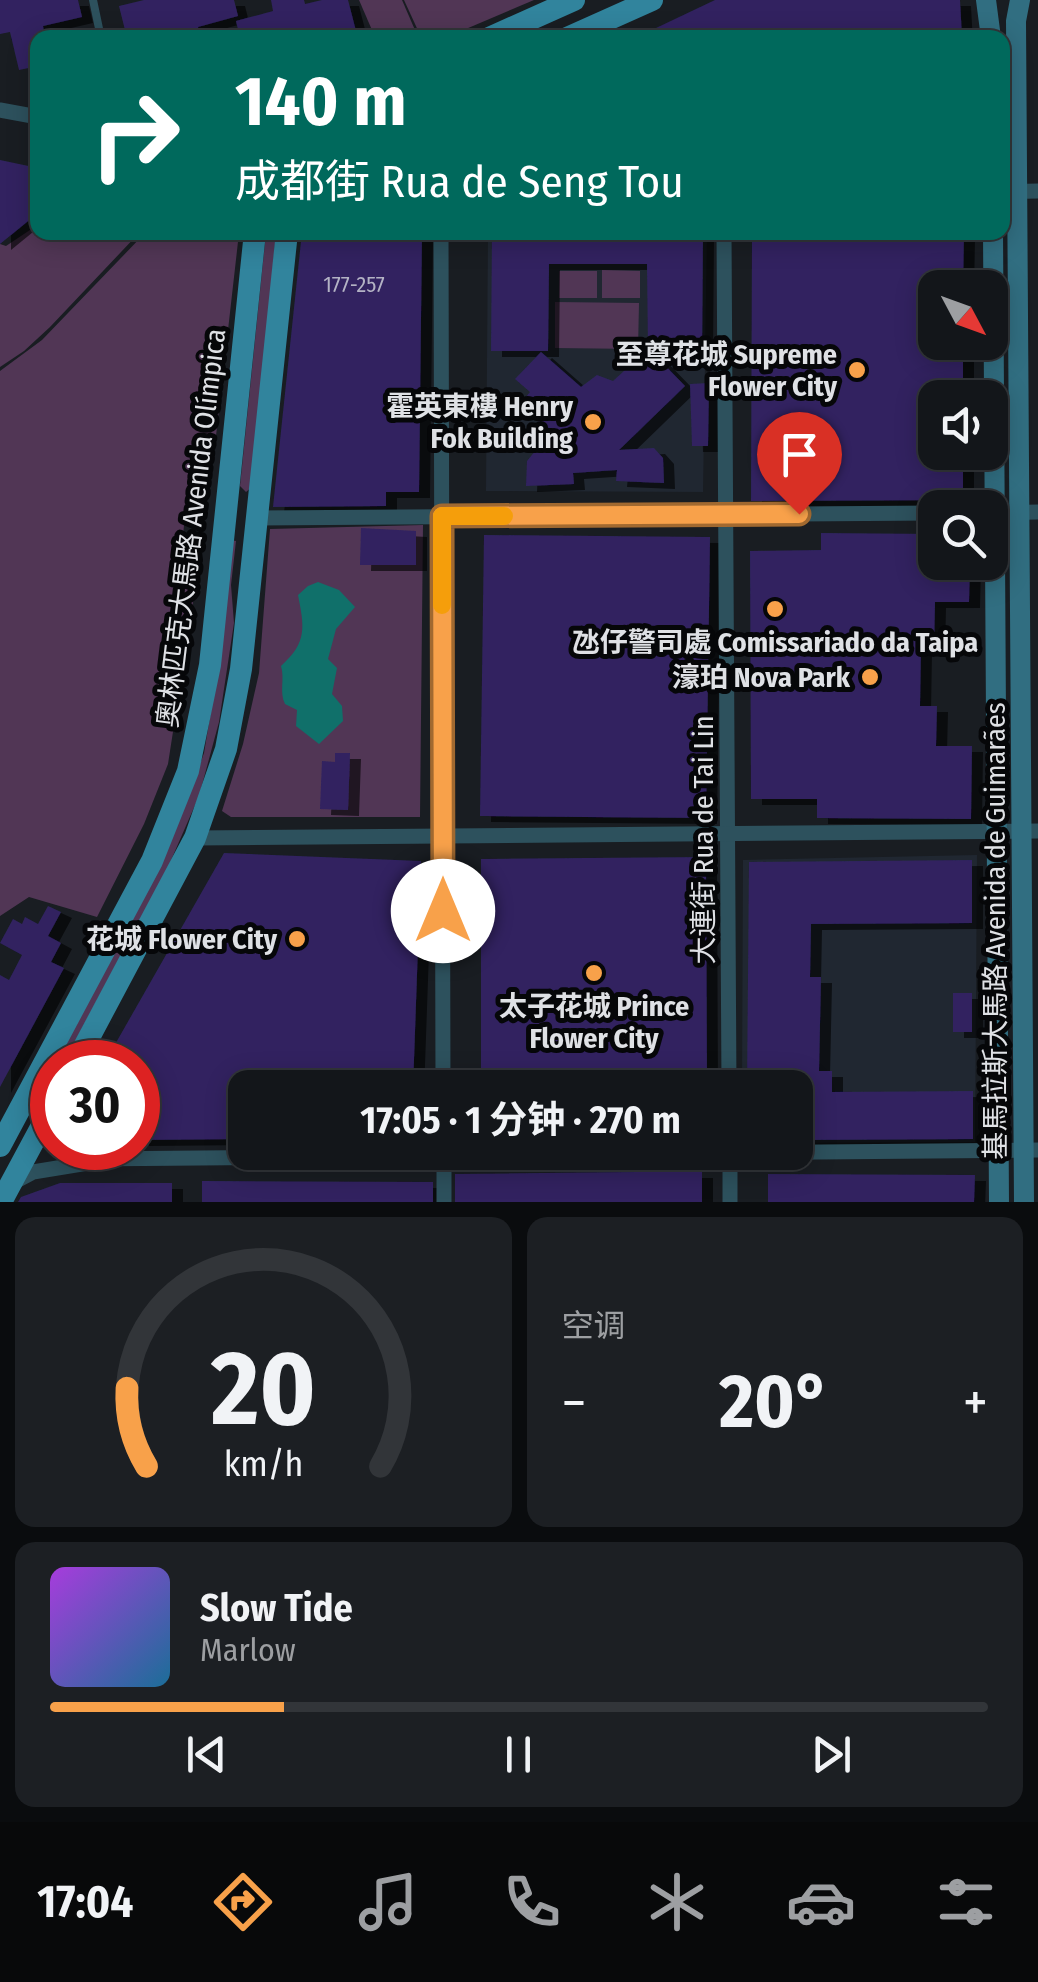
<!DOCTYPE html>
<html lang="zh">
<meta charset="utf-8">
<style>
:root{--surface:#13161a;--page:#1c1f23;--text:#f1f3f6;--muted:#9d9fa2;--line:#323539;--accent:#f8a14a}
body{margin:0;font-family:"Fira Sans Condensed","Noto Sans SC",sans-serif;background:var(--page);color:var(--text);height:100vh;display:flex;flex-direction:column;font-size:38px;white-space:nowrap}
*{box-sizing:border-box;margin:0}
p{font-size:32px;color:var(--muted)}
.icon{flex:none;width:55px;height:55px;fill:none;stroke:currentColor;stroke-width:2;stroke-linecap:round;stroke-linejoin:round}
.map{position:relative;height:1202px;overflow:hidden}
.side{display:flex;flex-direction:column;gap:15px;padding:15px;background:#0a0c0e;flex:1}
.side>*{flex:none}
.guide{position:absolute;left:30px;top:30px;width:980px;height:210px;border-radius:20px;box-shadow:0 5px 25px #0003,0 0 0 2px var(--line);background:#00695c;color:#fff;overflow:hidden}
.needle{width:65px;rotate:131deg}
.fabs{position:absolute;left:918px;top:270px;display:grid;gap:20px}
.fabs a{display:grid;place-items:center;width:90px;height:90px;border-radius:20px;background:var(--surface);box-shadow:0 5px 25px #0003,0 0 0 2px var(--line);font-size:50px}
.speed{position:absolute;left:30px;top:1040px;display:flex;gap:20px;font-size:50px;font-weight:700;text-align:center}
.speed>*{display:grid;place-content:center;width:130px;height:130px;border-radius:50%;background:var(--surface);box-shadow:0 5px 25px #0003,0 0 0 2px var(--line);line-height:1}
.speed .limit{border:15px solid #d22;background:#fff;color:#111}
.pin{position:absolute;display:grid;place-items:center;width:85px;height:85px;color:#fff;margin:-102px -42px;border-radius:50% 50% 50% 0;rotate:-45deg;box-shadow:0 0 10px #0007}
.pin .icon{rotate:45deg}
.me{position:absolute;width:110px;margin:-55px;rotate:0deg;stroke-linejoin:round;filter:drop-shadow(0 0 8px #0008)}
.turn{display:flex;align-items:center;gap:35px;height:210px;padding:0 40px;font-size:45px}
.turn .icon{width:130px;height:130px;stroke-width:2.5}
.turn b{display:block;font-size:70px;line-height:85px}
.big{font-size:75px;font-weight:700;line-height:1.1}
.side .card{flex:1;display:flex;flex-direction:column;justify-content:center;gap:15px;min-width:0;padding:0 35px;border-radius:20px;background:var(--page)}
.side .dial{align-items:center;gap:0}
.dial svg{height:260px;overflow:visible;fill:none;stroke:var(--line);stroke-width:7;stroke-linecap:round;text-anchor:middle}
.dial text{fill:var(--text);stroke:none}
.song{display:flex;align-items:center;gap:30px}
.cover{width:120px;height:120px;border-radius:15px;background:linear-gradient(135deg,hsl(280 70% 55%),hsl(200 70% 35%))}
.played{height:10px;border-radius:5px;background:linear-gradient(90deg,var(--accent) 25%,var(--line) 25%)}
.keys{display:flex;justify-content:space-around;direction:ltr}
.heat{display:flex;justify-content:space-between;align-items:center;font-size:55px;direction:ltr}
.side .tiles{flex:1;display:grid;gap:15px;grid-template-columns:1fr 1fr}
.card:last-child{grid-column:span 2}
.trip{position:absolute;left:228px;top:1070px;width:585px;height:100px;border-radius:20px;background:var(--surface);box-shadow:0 5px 25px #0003,0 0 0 2px var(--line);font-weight:700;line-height:100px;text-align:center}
.tab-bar{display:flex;height:160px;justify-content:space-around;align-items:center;background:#08090a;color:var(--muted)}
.tab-bar .icon{width:70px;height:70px}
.tab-bar .active{color:var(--accent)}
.tab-bar b{font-size:45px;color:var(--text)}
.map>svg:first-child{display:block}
</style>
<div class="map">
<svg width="1038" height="1202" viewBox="0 0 1038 1202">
<defs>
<filter id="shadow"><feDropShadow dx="11" dy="6" stdDeviation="0" flood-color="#0009"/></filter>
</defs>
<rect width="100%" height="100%" fill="#191d22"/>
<g fill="#202731">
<polygon points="488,233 707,233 703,492 486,491"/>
<polygon points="977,855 975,1142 795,1143 795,1088 742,1088 743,860"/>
</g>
<g fill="#513655">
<polygon points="359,0 402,0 418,37 375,37"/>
<polygon points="404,0 534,0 447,37 421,37"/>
<polygon points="36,226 38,232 43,233 53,242 63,233 139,233 50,327 24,351 0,367 0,244 6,246"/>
<polygon points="145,233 239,233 216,436 203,474 187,496 180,565 196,583 168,764 144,824 97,917 29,897 0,916 0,371 42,340"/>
<polygon points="266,233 276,233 253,486 246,492 240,486"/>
<polygon points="602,270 640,271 640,298 602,298"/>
<rect x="559" y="271" width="38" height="27"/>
<polygon points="555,302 639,303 638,349 555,348"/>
<polygon points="423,525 420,817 231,817 222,811 243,744 259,673 270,529"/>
<polygon points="231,540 236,541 231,585 234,623 219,722 199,796 168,867 64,1062 53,1062 187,800 204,753 217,675"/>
</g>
<path fill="#10706a" d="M318,582L339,590L355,607L336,629L328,659L337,668L332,694L342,706L343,721L319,744L296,726L297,710L285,704C279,692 285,679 281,666C308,642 304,626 298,595L308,586Z"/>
<g fill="#302360" filter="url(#shadow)">
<polygon points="0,0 78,0 82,17 43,26 45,38 38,38 38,66 19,70 10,32 0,34"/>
<polygon points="144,0 234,0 238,16 198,27 201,38 168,38 166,33 127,38 119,6"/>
<polygon points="271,0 304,0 305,4 322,0 348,0 356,31 328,38 240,38 236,21 273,11"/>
<polygon points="715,0 960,0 962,38 635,38"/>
<polygon points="0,160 38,168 38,213 0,244"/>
<polygon points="302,232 422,232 419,492 386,492 386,506 273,507"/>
<polygon points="492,232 703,232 702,350 649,349 685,386 619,450 654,448 663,458 664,483 616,481 617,470 573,473 574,484 526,486 527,461 536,450 571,452 520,404 530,392 515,379 541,352 581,387 597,375 613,381 648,349 647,264 549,264 548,351 491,351"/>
<polygon points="752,232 964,232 963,288 935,288 935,342 963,342 963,398 935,398 935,452 963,452 963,500 751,501"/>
<polygon points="709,383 708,446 692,446 690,384"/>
<polygon points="361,528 416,531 416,565 360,565"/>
<polygon points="821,533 935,534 935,562 970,562 969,602 935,602 934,646 921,646 920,706 937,706 936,746 972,746 971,819 817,818 817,799 751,799 750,551 821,550"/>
<polygon points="484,535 710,537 706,818 480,816"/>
<polygon points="335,753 350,753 348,810 320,809 322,761 335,762"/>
<polygon points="224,853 421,861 413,1088 245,1088 245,1139 138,1140 138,1062 105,1062"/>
<polygon points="706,857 707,1088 481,1088 481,859"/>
<polygon points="972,860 972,923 811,924 810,977 821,977 819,1071 832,1071 832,1092 973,1091 973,1139 795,1140 795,1088 747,1088 749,862"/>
<polygon points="48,906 61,912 48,936 61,943 51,962 64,968 0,1087 0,975 9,980 22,955 0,943 13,919 22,924 25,917 38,924"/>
<rect x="953" y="993" width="19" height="39"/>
<polygon points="634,1172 702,1172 702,1202 455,1202 455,1174"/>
<polygon points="768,1174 975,1175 974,1202 768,1202"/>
<polygon points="202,1181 433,1182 433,1202 202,1202"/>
<polygon points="60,1183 172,1183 172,1202 18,1202 21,1197"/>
</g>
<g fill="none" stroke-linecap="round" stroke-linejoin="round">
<polyline stroke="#2d515d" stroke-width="8" points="93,0 101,38"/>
<g stroke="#2d515d" stroke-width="15">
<polyline points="0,110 38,117"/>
<polyline points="1002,192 1038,191"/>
<polyline points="441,232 443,1088"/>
<polyline points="724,232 729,1088"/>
<polyline points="990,513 1038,512"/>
<polyline points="257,518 935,513"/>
<polyline points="195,838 1038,831"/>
<polyline points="62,1148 87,1159 1038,1150"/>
<polyline points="730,1152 730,1202"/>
<polyline points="14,1182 33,1172 88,1163"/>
<polyline points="444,1202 444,1152"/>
</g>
<g stroke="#316e81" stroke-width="20">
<polyline points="986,0 991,38"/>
<polyline points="1020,0 1016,21 1024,1202"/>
<polyline points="993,232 999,1202"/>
</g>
<g stroke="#31849d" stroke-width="22">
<polyline points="489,38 574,0"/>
<polyline points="567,38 652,0"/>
<polyline points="76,1062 195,838 226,749 241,669 287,232"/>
<polyline points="0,1146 152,861 188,771 210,665 255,232"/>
<polyline points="1,1202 52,1107"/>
</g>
</g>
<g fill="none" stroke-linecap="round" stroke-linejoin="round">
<g stroke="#a16930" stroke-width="25">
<polyline id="route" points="443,911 442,516 799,514"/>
</g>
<use href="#route" stroke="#f8a14a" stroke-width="18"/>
<polyline stroke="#f59e0b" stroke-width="18" points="442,605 442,516 504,516"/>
</g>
<g fill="#f8a14a" stroke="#060709" stroke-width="4">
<circle cx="857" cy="370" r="10"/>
<circle cx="593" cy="422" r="10"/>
<circle cx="775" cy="609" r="10"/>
<circle cx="870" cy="677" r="10"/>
<circle cx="297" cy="939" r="10"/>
<circle cx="594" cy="973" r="10"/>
</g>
<g text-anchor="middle" stroke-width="10" stroke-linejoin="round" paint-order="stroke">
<g font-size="22" fill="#b3b2c4">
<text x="354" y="292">177-257</text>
</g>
<g font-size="28" font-weight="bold" fill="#dfe1e5" stroke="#060709" text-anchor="end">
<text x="837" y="364">至尊花城 Supreme<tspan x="837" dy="32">Flower City</tspan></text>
<text x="573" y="416">霍英東樓 Henry<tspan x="573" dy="32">Fok Building</tspan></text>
<text x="775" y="652" text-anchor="middle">氹仔警司處 Comissariado da Taipa</text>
<text x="850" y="687">濠珀 Nova Park</text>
<text x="277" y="949">花城 Flower City</text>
<text x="594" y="1016" text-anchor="middle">太子花城 Prince<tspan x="594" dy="32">Flower City</tspan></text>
</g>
<g font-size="28" fill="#dfe1e5" stroke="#060709">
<text transform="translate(191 528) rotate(-83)" y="10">奧林匹克大馬路 Avenida Olímpica</text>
<text transform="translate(703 840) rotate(-90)" y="10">大連街 Rua de Tai Lin</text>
<text transform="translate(995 931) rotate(-90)" y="10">基馬拉斯大馬路 Avenida de Guimarães</text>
</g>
</g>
</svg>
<div class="fabs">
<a><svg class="needle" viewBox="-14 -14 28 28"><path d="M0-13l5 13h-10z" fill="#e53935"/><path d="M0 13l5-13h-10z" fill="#9d9fa2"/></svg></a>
<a><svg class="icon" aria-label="sound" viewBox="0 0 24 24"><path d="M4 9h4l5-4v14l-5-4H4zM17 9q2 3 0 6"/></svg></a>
<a><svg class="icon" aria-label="search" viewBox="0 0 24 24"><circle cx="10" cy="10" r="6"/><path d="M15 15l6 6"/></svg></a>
</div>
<div class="speed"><div class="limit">30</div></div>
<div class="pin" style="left:799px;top:514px;background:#d93025"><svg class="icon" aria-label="arrive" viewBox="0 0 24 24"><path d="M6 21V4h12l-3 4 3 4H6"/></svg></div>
<svg class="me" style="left:443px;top:911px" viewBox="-20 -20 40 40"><circle r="19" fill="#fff"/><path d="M0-13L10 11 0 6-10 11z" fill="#f8a14a"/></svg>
<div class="trip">17:05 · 1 分钟 · 270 m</div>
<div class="guide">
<div class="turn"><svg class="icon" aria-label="right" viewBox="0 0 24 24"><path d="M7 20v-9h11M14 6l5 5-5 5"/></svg><div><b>140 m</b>成都街 Rua de Seng Tou</div></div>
</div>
</div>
<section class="side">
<div class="tiles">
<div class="card dial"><svg viewBox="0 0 100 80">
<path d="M14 69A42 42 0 1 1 86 69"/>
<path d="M14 69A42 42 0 0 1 8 45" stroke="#f8a14a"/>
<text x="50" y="56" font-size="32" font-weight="700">20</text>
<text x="50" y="72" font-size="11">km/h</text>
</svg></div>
<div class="card"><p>空调</p>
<div class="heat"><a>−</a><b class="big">20°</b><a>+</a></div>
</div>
<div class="card">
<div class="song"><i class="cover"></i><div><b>Slow Tide</b><p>Marlow</p></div></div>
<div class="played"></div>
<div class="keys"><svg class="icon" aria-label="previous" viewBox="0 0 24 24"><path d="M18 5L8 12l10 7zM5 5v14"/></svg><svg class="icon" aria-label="pause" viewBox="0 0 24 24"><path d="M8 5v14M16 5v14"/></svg><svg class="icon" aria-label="next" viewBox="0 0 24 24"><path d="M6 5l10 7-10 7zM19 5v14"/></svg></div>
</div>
</div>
</section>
<nav class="tab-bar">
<b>17:04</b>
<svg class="icon active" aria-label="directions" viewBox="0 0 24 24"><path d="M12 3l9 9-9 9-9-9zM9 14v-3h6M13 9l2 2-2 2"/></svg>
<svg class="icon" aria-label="music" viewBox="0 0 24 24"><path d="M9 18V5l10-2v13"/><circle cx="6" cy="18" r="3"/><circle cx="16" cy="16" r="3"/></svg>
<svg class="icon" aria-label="phone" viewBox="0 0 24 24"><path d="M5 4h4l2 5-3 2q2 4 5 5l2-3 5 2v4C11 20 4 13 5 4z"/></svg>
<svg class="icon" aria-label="climate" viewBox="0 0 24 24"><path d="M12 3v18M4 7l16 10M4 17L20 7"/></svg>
<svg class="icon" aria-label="car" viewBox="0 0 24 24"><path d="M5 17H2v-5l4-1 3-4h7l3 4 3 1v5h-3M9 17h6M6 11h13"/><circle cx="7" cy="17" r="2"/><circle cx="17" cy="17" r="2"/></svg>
<svg class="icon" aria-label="filters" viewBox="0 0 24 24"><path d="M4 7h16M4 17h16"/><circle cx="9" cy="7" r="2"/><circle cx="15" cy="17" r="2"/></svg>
</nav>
